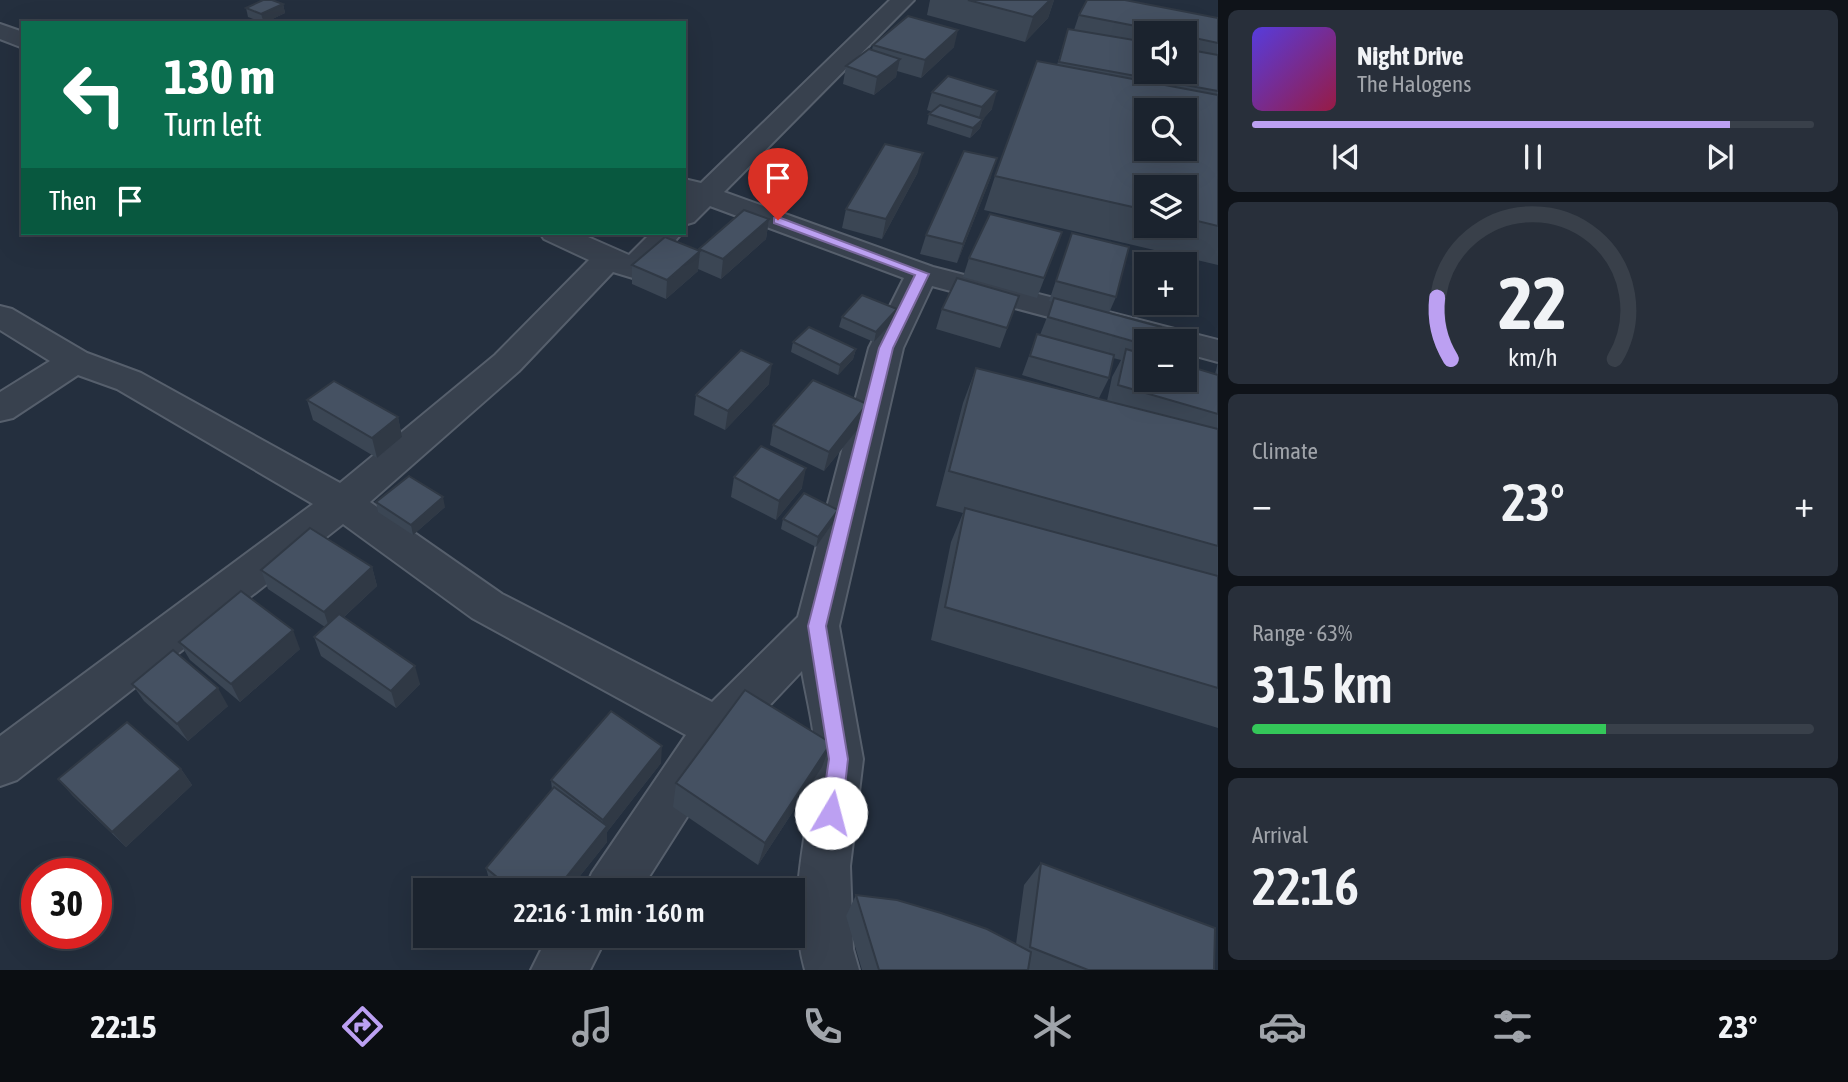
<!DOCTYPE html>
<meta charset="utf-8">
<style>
:root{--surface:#1b232e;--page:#282f3a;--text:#f1f3f6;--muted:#a0a4aa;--line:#39404a;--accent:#bca0f2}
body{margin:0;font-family:"Asap Condensed",sans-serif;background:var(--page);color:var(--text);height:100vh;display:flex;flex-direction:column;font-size:26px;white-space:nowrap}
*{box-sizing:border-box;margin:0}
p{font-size:23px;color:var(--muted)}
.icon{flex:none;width:38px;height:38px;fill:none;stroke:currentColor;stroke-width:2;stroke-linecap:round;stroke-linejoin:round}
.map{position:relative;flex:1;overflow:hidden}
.side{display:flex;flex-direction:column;gap:10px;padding:10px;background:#0f1319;width:630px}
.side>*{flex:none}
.top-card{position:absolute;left:21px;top:21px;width:665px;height:214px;border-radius:0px;box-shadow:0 7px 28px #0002,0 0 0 2px var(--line);background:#0b6e4f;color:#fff;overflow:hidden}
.controls{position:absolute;left:1134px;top:21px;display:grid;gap:14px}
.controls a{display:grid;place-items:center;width:63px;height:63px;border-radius:0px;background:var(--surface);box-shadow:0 7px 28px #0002,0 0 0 2px var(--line);font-size:35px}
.speed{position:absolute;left:21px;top:858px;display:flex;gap:14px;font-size:35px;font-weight:700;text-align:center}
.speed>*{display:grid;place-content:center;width:91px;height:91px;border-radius:50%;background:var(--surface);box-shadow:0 7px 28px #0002,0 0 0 2px var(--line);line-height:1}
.speed .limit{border:10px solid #d22;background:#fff;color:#111}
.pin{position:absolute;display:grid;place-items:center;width:60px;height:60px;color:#fff;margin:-72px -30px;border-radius:50% 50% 50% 0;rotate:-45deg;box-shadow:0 0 7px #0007}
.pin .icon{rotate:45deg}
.me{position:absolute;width:77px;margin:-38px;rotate:8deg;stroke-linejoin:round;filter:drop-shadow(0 0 5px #0008)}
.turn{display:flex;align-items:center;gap:24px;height:147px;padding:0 28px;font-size:32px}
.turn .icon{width:91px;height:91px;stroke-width:2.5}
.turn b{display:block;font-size:49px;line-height:60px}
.then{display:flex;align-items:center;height:66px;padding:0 28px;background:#0003;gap:14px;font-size:26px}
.big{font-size:52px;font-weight:600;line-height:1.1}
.side .widget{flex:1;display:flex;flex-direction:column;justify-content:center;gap:10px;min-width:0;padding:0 24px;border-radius:10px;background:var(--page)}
.side .dial{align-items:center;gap:0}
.dial svg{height:182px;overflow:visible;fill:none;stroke:var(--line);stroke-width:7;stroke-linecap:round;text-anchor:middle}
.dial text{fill:var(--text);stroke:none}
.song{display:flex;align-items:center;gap:21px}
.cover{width:84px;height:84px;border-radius:10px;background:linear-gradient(135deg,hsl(250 70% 55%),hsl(340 70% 35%))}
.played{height:7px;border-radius:4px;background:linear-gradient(90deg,var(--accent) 85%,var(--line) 85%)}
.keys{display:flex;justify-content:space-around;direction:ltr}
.heat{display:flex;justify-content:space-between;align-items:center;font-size:38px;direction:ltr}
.charge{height:10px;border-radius:5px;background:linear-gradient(90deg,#34c759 63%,var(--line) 0)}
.trip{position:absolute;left:413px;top:878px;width:392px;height:70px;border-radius:0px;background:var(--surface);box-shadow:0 7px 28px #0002,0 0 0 2px var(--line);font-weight:600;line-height:70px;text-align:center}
.tabs{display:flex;height:112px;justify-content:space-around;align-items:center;background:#0b0e12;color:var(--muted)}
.tabs .icon{width:49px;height:49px}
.tabs .current{color:var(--accent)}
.tabs b{font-size:32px;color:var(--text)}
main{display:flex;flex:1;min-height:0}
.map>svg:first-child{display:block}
</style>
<main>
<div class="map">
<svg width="1218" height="970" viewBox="0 0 1218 970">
<rect width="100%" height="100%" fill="#242f3e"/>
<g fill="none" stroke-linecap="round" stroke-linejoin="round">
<g stroke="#565f6c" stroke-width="4">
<g id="minor">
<path d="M890,0H914L724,192L933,267L1218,340V362L1185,353V341L1146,343L932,286L903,348L839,626L863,759L850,866L853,949L859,970H805C785,899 809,832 815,762C817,737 806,696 802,671L734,743L640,891H584L592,873L686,735L472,618L343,524L17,780L0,786V736L313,504L117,389L78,375L13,418L0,421V392L50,361L0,330V306L12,309L87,353L141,373L340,483L495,355L589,260L544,239L540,233H579L629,255L651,233H682L644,276L633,278L613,272L519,371L370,502L502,594L712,702L798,617L869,348L904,278L710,206L694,222L684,225V179L701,183Z"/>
<polygon points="0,24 23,32 23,48 0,39"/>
<polygon points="548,936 607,936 590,970 531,970"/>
</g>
</g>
<use href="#minor" fill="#38414e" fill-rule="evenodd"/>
</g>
<g fill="#3b4654" fill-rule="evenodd">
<polygon points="930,0 1054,0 1048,18 1025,42 927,15"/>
<polygon points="275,1 283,4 285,13 264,23 248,17 246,8"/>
<path d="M1079,15L1218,18V265L984,210L995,176L1057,65L1068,29L1074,30ZM1146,33H1185V72H1146ZM1146,187H1185V226H1146Z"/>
<polygon points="873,45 954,47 921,78 897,71 896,77 874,95 843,84 846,66 872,50"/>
<polygon points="932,92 992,109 983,119 980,128 970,138 927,124 929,114 932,112 927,110"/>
<polygon points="918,172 882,239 842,228 846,209"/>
<polygon points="991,177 957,263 920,254 926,235"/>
<polygon points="769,219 766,239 721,279 698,269 698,271 666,299 632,284 632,265 699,251 699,249"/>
<polygon points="1062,232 1037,298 963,277 969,258"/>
<polygon points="622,233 636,233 631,237"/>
<polygon points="1072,233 1116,297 1109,313 1146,341 1146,380 1215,374 1218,362 1218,728 931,640 951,542 963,513 936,506 963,403 976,368 1107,401 1112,377 1121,360 1113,358 1109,378 1099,398 1022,375 1037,334 1040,335 1053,302 1049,301"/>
<polygon points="1019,296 1000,348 936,329 942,309"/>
<polygon points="842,317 894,320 874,342 839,327"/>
<polygon points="793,342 856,349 853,359 838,375 791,352"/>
<polygon points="769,384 725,430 694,415 696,395"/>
<polygon points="307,400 398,417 402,437 377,458 313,420"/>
<polygon points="862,424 824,471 770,445 773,425"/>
<polygon points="734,477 802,488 776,520 731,497"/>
<polygon points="376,502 445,507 413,535 378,512"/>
<polygon points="838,510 835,520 816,547 781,529 783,519"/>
<polygon points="372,567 377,586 344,617 420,684 396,708 321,656 314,637 325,627 268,589 261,570"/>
<polygon points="179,642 300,649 240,702 190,660"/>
<polygon points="132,684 228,706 188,741 144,701"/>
<polygon points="661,763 607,832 607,842 568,891 499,891 490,883 486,868 552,790 551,780"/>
<polygon points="822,767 758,865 673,807 676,783"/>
<polygon points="181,769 192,785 126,847 73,796 58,779"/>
<polygon points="1041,863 1214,970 862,970 846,916 856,895 1016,944 1024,885"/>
</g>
<g fill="#303945">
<polygon points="1050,0 1054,0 1048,18 1025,42 1033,17"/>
<polygon points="283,4 285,13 264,23 261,14"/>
<polygon points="958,30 954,47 921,78 925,60"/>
<polygon points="900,59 896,77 874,95 877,77"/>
<polygon points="997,91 992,109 983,119 980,128 970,138 973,128 977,124 982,107"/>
<polygon points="923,153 918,172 882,239 886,219"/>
<polygon points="997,158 991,177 957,263 963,244"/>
<polygon points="769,219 766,239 721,279 723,259"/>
<polygon points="700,251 698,271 666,299 667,280"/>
<polygon points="897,309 894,320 874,342 876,332"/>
<polygon points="856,349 853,359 838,375 840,365"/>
<polygon points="772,364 769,384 725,430 728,411"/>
<polygon points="867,404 862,424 824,471 829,452"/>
<polygon points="398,417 402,437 377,458 372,438"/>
<polygon points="806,468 802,488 776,520 779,501"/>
<polygon points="443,497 445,507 413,535 411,525"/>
<polygon points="838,510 835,520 816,547 818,537"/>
<polygon points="372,567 377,586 330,630 324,612"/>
<polygon points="293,630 300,649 240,702 231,684"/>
<polygon points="415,666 420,684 396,708 391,691"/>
<polygon points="218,688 228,706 188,741 177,724"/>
<polygon points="831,743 822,767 758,865 765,843"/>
<polygon points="662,746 661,763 607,832 607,842 568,891 555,891 604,830 603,820"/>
<polygon points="181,769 192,785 126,847 112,832"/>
</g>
<g fill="#455162" stroke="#303945" stroke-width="2" fill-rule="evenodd">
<polygon points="263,0 272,0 283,4 261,14 246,8"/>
<polygon points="968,0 1050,0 1033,17"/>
<polygon points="1087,0 1125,0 1218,18 1218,43 1185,36 1185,33 1172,33 1079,15"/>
<polygon points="908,16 958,30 925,60 873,45"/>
<polygon points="1068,29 1146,42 1146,72 1185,72 1185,49 1218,55 1218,91 1059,62"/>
<polygon points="869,49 900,59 877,77 846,66"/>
<path d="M1037,61L1218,95V226L1185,218V187H1146V210L995,176ZM1146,110H1185V149H1146Z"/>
<polygon points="948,76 997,91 982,107 932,92"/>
<polygon points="940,105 983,119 973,128 929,114"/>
<polygon points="885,144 923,153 886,219 846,209"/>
<polygon points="964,151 997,158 963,244 926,235"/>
<polygon points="744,210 769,219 723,259 699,249"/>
<polygon points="990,214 1062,232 1044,278 969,258"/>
<polygon points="1072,233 1129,247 1116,297 1056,281"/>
<polygon points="665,237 700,251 667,280 632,265"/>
<polygon points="957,278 1019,296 1007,328 942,309"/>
<polygon points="862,295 897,309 876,332 842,317"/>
<polygon points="1054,298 1161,327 1158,341 1146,341 1146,345 1048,317"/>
<polygon points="809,327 856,349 840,365 793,342"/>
<polygon points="1037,334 1114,355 1109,378 1030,356"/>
<polygon points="1126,349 1146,355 1146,380 1185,380 1185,365 1218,375 1218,414 1118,385"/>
<polygon points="741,350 772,364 728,411 696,395"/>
<polygon points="976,368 1218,429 1218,546 949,471"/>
<polygon points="813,380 867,404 829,452 773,425"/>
<polygon points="334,381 398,417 372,438 307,400"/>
<polygon points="761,446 806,468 779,501 734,477"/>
<polygon points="409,476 443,497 411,525 376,502"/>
<polygon points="804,493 838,510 818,537 783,519"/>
<polygon points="965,508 1218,576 1218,688 945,607"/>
<polygon points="310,528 372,567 324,612 261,570"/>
<polygon points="241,591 293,630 231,684 179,642"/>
<polygon points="339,614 415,666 391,691 314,637"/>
<polygon points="173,650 218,688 177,724 132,684"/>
<polygon points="745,690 831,743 765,843 676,783"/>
<polygon points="611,711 662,746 603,820 551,780"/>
<polygon points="127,722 181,769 112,832 58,779"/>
<polygon points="554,787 607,826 555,891 514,891 486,868"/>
<polygon points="1041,863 1215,928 1214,970 1088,970 1030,947"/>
<polygon points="856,895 897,900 941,913 987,929 1031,952 1028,970 879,970"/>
</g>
<polygon fill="#bca0f2" stroke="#7a689d" stroke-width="2" points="778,217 929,274 893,348 826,626 848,759 842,813 839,819 831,822 824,819 821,813 829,759 808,626 879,348 915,275 774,223 774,218"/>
</svg>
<div class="controls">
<a><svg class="icon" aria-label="sound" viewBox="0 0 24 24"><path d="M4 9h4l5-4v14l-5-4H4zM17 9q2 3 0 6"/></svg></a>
<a><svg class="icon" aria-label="search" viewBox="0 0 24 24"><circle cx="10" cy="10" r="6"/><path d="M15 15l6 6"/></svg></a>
<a><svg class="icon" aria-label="layers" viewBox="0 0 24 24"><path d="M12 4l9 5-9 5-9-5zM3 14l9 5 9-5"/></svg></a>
<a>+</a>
<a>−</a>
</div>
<div class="speed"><div class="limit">30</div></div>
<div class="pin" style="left:778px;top:220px;background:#d93025"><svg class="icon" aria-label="arrive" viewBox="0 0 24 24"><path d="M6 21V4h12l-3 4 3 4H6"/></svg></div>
<svg class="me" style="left:831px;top:813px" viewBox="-20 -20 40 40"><circle r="19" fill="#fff"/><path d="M0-13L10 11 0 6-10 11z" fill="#bca0f2"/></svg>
<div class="trip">22:16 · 1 min · 160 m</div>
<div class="top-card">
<div class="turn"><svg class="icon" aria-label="left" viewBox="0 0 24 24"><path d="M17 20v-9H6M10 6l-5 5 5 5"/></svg><div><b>130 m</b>Turn left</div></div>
<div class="then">Then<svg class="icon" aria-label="arrive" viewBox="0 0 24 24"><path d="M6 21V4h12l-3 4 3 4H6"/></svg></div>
</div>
</div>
<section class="side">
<div class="widget">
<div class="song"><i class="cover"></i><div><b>Night Drive</b><p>The Halogens</p></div></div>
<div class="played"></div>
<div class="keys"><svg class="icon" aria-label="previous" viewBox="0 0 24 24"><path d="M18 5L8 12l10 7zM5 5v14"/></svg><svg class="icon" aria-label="pause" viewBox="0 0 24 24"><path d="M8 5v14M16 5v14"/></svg><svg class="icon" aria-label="next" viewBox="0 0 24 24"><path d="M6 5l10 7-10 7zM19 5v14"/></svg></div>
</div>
<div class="widget dial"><svg viewBox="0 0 100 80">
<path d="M14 69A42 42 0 1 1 86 69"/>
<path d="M14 69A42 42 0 0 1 8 42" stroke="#bca0f2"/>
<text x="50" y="56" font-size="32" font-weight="700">22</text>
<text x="50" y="72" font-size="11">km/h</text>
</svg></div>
<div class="widget"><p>Climate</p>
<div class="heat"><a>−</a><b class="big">23°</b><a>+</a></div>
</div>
<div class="widget"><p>Range · 63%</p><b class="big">315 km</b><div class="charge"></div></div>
<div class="widget"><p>Arrival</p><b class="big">22:16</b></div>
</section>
</main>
<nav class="tabs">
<b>22:15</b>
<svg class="icon current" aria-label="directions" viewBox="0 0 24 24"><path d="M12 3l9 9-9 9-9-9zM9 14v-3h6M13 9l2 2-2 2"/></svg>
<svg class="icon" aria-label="music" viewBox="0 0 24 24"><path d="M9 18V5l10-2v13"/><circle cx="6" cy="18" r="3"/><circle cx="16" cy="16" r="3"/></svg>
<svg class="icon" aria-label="phone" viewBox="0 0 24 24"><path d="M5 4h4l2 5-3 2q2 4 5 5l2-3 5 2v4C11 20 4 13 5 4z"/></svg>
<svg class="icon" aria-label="climate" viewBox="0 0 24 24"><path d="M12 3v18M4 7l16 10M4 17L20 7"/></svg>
<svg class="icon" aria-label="car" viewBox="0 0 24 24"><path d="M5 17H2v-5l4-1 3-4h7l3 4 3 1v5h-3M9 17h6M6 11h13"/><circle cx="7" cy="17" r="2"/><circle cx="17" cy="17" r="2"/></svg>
<svg class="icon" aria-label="filters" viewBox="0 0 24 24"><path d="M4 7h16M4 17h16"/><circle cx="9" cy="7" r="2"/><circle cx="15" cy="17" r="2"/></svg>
<b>23°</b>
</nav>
